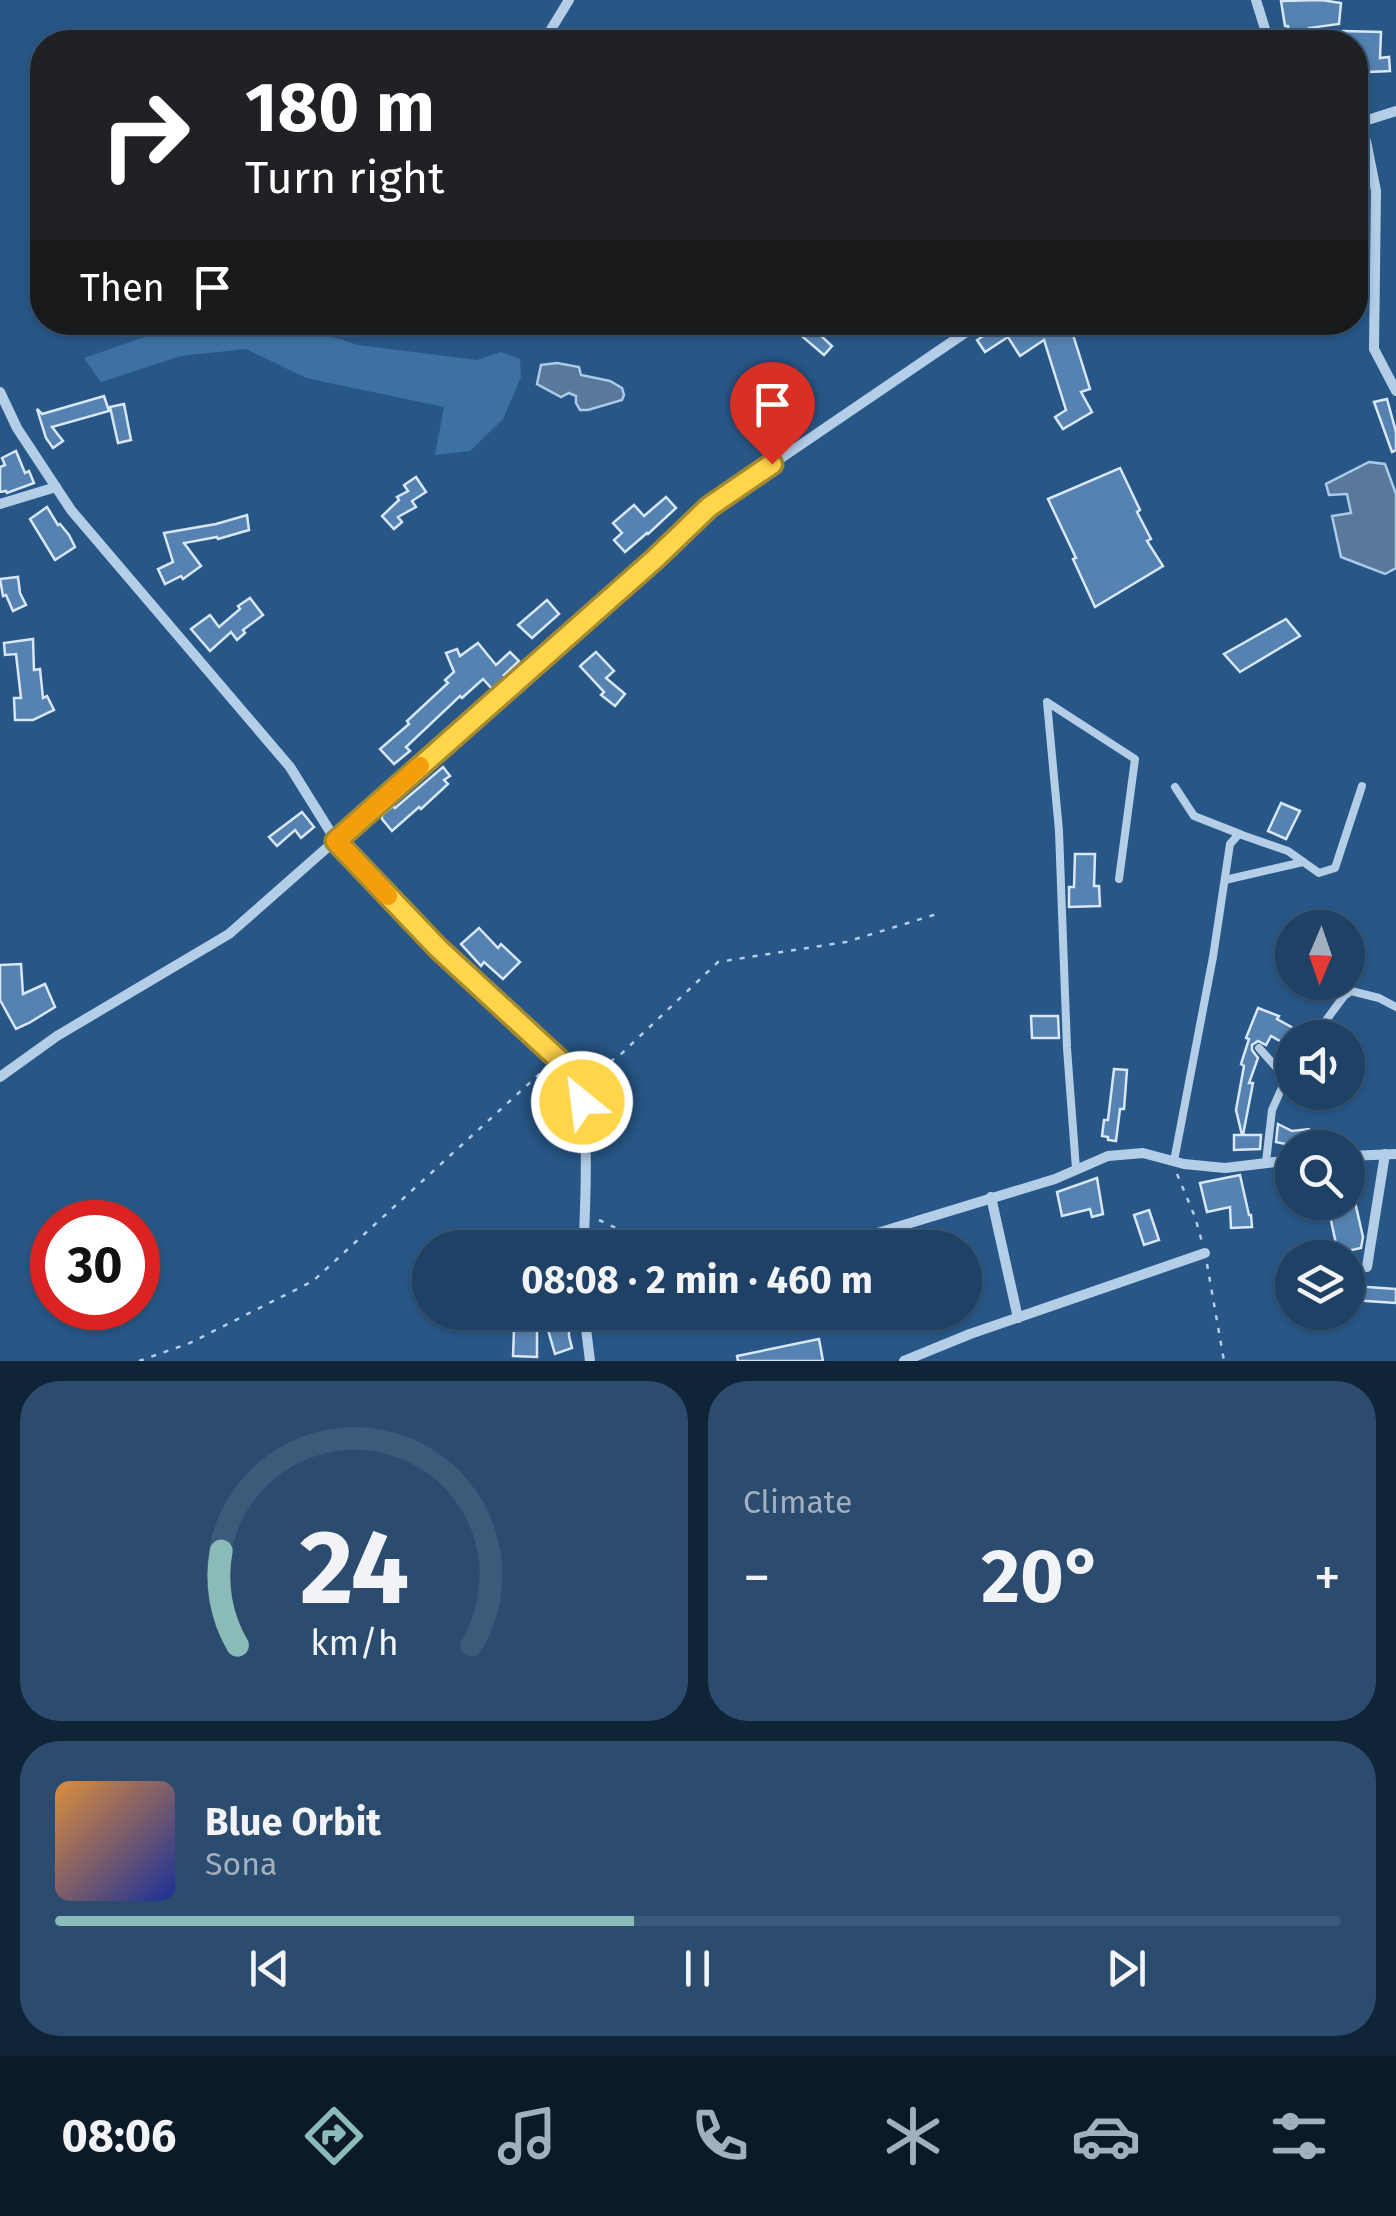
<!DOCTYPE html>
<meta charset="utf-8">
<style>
:root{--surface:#1e4165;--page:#2b4c6e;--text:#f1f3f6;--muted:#a1afbf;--line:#3c5a79;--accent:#8bbbb9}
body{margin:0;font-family:"Fira Sans",sans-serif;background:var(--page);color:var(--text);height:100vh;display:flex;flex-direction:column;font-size:38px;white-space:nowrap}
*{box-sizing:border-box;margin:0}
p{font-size:32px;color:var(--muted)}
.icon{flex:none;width:55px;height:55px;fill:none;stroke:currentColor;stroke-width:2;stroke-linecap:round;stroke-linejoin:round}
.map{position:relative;height:1361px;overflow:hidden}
.panel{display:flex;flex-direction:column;gap:20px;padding:20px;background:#102438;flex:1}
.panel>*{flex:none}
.top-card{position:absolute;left:30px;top:30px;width:1338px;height:305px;border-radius:40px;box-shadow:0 2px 8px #0004,0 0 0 2px var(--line);background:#202124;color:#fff;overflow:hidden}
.needle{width:65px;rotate:182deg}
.controls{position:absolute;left:1275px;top:910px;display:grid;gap:20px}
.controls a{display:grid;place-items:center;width:90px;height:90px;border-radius:50%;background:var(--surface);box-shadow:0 2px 8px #0004,0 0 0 2px var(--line);font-size:50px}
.speed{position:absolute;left:30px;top:1200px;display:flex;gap:20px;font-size:50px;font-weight:700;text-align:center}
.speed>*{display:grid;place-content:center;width:130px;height:130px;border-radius:50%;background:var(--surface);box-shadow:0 2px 8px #0004,0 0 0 2px var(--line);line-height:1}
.speed .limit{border:15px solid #d22;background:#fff;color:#111}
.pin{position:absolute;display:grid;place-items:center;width:85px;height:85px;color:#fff;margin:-102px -42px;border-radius:50% 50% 50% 0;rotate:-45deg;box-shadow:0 0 10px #0007}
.pin .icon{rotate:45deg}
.me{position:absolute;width:110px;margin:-55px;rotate:331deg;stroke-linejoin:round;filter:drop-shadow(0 0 8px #0008)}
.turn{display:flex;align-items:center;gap:35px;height:210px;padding:0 50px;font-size:45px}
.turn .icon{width:130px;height:130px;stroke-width:2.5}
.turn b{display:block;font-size:70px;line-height:85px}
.then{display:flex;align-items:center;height:95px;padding:0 50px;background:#0003;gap:20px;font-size:38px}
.big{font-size:75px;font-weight:700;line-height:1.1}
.panel .tile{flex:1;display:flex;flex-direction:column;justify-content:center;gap:15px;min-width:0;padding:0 35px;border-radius:40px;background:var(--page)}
.panel .dial{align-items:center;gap:0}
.dial svg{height:260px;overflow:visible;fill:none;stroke:var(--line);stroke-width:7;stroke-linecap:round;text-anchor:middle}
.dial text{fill:var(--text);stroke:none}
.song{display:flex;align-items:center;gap:30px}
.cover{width:120px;height:120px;border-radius:15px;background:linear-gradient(135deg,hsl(30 70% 55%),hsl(230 70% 35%))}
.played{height:10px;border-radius:5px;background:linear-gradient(90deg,var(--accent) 45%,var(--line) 45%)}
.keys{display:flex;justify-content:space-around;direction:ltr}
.heat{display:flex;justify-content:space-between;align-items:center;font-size:55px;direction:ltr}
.panel .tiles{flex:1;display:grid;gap:20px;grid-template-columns:1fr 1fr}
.tile:last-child{grid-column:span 2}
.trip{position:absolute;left:412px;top:1230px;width:570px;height:100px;border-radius:50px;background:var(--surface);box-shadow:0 2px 8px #0004,0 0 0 2px var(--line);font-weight:700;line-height:100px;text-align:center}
.menu{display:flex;height:160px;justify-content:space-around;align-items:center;background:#0c1a28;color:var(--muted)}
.menu .icon{width:70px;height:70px}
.menu .selected{color:var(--accent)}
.menu b{font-size:45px;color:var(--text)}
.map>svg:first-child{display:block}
</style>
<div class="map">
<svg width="1396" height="1361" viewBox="0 0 1396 1361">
<rect width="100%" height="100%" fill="#285787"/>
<polygon fill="#3d71a3" points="284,322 358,345 477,360 501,352 520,359 521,377 503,419 470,451 435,455 444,407 306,378 246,349 181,356 101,382 84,358 162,331 179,323"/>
<g fill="#5a799a" stroke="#a9cae8" stroke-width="2.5">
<polygon points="557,363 579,367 581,375 610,381 622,388 624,395 622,400 588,410 580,410 576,403 576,396 569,393 561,397 537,384 541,365"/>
<polygon points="1369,462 1385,464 1396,494 1396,568 1385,574 1341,557 1332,516 1351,513 1347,494 1329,495 1326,484"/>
</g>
<g fill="#5582b0" stroke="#d8e7f6" stroke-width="2.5">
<polygon points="1321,0 1341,3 1339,24 1309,28 1309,42 1289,42 1288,26 1285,26 1281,1"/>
<polygon points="1343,31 1381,32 1380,58 1389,57 1390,71 1369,72 1368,86 1355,86 1355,42 1343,42"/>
<polygon points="806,322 815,322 822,329 818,333 832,346 824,355 797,332"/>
<polygon points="1005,322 1069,322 1090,389 1081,392 1092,412 1063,429 1055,417 1066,410 1044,340 1020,356 1008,337 985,352 977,340"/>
<polygon points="104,396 109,411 52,427 63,441 53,448 46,438 37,409 42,414"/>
<polygon points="1387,399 1396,432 1396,450 1392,452 1374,402"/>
<polygon points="124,404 131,440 118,443 110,407"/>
<polygon points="16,451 25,473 29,471 34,483 7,493 6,491 0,492 0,467 5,465 2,458"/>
<polygon points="1120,468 1140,510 1137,512 1151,539 1147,541 1163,566 1095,607 1073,559 1076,558 1048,499"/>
<polygon points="416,477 426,492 412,501 416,507 398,517 402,522 394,529 382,516 399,500 397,497 408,491 404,485"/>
<polygon points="666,497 676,508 648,534 647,533 625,552 614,540 622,533 613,523 634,505 644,516"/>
<polygon points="47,507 58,525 60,524 69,535 75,547 55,560 30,519"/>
<polygon points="247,515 249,530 218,539 217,537 184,543 201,566 183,579 181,576 165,584 158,569 173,562 164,533 216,524"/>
<polygon points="18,577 20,593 26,605 13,611 6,595 3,596 0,579"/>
<polygon points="250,598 263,615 243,630 245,633 237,640 231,632 210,651 191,629 210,615 219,627 240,609 238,606"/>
<polygon points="547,600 559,614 532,638 518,625"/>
<polygon points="1286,619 1300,636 1240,672 1224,654"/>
<polygon points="33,639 34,670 40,669 43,698 47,696 54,710 33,720 15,720 14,698 21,698 16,654 5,655 4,643"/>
<polygon points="478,643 496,665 510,652 519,661 504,675 507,677 493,690 483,679 462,698 460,696 406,747 410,751 394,764 380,749 409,724 407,721 448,683 445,680 454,672 446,653 457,649 460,656"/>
<polygon points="596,652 614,671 606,678 625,694 615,706 601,695 604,692 580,666"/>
<polygon points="443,767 450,776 444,780 448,784 421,809 419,807 392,831 382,819 382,815 393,806 395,808"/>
<polygon points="1281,803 1300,811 1286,839 1268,831"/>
<polygon points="302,812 314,827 301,838 295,830 277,846 269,837"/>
<polygon points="1075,854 1095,854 1094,886 1099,886 1100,906 1069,907 1069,887 1074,887"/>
<polygon points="479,928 498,948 501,944 520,962 503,979 484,962 481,966 461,944"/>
<polygon points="21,964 23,994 45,984 55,1007 29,1023 16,1029 0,1000 0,965"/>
<polygon points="1258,1008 1279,1016 1277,1019 1306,1035 1306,1038 1292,1038 1292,1048 1271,1036 1266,1045 1258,1041 1252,1045 1252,1050 1258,1058 1249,1083 1253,1083 1243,1135 1261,1135 1260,1149 1234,1150 1234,1135 1242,1135 1236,1110 1244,1066 1241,1064 1249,1039 1246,1038"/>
<polygon points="1031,1016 1058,1016 1059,1038 1032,1038"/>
<polygon points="1114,1069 1127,1070 1124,1109 1120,1109 1116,1141 1108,1140 1108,1137 1102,1136 1104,1120 1108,1120"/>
<polygon points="1278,1124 1292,1131 1309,1129 1313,1145 1295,1146 1276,1142"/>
<polygon points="1240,1175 1249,1215 1251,1215 1252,1227 1231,1228 1230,1207 1207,1212 1200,1183"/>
<polygon points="1097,1178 1103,1214 1092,1217 1090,1209 1062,1216 1057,1192"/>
<polygon points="1327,1202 1355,1202 1363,1237 1361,1248 1338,1253"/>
<polygon points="1149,1210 1159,1240 1144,1245 1134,1215"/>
<polygon points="1353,1286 1396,1289 1396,1303 1352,1300"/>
<polygon points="556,1313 569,1313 569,1336 572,1348 555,1354 548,1330 556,1330"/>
<polygon points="514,1329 537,1329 537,1357 513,1356"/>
<polygon points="819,1339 823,1361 738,1361 737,1356"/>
</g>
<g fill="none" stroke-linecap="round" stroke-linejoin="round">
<g stroke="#b4cee8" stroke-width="2.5" stroke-dasharray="5 8" stroke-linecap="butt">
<polyline points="586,1071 600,1067 618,1057 718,962 846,942 937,914"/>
<polyline points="1177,1174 1195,1217 1202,1242"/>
<polyline points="599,1220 658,1248"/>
<polyline points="1207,1264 1224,1361"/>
<polyline points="139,1361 190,1343 313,1281 547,1067"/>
</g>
<g stroke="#b4cee8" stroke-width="8">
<polyline points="1175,787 1194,816 1240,834"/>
<polyline points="1225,880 1303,862"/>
<polyline points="1313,1038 1344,996 1351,991 1379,998 1396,1007"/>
<polyline points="1259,1048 1286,1078"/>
<polyline points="1174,1161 1213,957 1230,844 1239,834 1288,851 1319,873 1335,868 1362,786"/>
<polyline points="1266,1162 1272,1110 1292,1065"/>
<polyline points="1076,1169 1067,1048 1059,831 1047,702 1135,759 1119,879"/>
</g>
<g stroke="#b4cee8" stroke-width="10">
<polyline points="1256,0 1269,42"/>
<polyline points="546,42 550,31 569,0"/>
<polyline points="1355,124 1396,111"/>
<polyline points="1355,127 1366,141 1376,191 1374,349 1396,391"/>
<path d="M0,392L17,428L71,510L290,767L336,841L438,948L572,1074C593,1115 584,1200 584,1248"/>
<polyline points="0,504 56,487"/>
<polyline points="0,1077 57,1036 229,934 656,558 709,507 981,322"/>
<polyline points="1348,1156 1396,1154"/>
<polyline points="991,1197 1018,1318"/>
<polyline points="828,1248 1055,1179 1108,1156 1143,1153 1184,1164 1225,1168 1292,1160"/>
<polyline points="1367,1267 1385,1154"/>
<polyline points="584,1312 590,1361"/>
<polyline points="585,1322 619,1312"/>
<polyline points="904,1361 970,1334 1205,1253"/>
</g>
</g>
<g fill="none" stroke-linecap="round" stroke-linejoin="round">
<g stroke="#a68a30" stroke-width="25">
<polyline id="route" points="582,1102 578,1085 568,1068 438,948 336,841 656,558 709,507 772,464"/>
</g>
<use href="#route" stroke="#ffd54a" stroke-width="18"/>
<polyline stroke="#f59e0b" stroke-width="18" points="388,896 336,841 420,766"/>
</g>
</svg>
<div class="controls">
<a><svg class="needle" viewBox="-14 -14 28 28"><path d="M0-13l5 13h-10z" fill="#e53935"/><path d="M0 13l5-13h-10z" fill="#a1afbf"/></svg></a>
<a><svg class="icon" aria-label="sound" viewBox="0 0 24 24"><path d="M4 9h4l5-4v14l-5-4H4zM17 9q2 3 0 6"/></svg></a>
<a><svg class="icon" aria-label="search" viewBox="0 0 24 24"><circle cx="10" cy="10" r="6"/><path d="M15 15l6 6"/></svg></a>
<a><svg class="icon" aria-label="layers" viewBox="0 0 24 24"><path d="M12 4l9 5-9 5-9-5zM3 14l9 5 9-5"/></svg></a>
</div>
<div class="speed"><div class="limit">30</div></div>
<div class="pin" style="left:772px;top:464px;background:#d93025"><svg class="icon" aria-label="arrive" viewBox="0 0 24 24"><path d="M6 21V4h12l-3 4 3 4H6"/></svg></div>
<svg class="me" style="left:582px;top:1102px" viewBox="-20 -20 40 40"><circle r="17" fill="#ffd54a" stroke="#fff" stroke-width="3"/><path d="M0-11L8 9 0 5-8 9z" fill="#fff"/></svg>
<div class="trip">08:08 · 2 min · 460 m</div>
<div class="top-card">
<div class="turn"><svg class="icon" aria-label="right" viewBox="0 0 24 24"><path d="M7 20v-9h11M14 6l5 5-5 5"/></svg><div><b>180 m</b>Turn right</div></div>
<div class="then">Then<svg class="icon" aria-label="arrive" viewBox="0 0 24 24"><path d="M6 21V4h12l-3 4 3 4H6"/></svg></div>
</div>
</div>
<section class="panel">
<div class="tiles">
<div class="tile dial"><svg viewBox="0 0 100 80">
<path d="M14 69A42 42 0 1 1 86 69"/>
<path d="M14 69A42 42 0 0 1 9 40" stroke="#8bbbb9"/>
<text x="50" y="56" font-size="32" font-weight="700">24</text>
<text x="50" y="72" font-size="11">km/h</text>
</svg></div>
<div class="tile"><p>Climate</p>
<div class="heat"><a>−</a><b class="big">20°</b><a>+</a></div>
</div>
<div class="tile">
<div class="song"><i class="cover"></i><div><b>Blue Orbit</b><p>Sona</p></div></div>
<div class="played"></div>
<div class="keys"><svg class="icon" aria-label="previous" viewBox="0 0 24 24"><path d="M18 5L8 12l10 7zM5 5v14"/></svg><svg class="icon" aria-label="pause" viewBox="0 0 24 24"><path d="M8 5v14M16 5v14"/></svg><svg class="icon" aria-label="next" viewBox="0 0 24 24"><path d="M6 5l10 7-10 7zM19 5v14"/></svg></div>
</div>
</div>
</section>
<nav class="menu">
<b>08:06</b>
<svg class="icon selected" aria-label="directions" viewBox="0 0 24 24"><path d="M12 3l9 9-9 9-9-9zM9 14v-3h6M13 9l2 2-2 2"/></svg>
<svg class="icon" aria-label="music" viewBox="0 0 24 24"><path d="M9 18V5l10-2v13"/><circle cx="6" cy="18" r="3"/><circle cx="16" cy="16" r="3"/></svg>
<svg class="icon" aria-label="phone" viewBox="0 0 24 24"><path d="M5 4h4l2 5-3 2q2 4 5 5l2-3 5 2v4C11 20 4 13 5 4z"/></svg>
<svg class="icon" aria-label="climate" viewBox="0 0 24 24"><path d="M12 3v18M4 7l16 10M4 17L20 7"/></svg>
<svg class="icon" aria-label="car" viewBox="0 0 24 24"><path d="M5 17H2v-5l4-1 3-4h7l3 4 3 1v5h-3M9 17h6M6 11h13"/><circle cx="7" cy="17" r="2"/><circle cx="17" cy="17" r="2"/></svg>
<svg class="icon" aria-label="filters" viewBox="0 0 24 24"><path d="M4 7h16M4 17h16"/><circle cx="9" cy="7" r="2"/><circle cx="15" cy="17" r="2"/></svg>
</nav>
